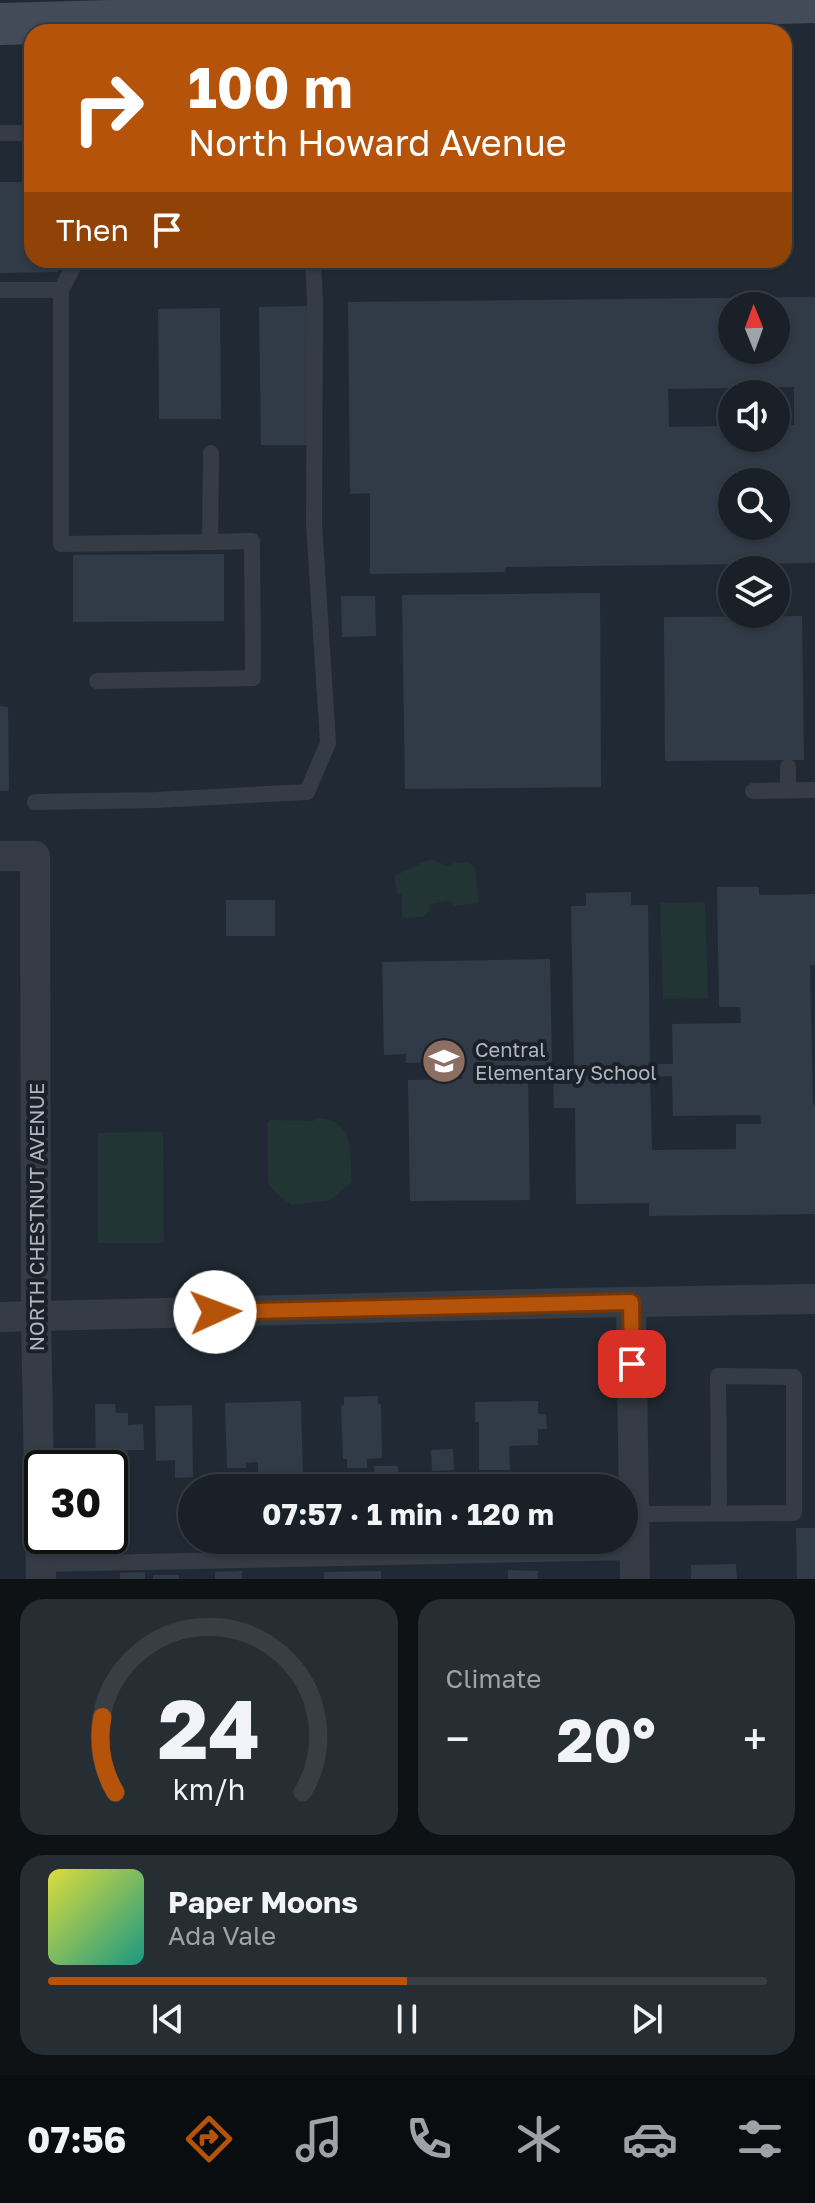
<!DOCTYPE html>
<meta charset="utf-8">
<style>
:root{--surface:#192027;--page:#262d33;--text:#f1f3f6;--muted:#9fa3a7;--line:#373e44;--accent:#b45309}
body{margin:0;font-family:"Golos Text",sans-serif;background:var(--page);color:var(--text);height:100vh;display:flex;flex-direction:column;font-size:30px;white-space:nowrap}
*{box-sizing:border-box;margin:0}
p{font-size:26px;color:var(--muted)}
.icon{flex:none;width:44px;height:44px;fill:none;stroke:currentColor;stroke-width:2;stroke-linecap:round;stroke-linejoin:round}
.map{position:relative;height:1579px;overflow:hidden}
.sheet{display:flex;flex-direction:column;gap:20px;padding:20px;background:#0e1215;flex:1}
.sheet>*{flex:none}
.hud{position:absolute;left:24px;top:24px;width:768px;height:244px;border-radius:24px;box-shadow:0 2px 6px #0004,0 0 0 2px var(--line);background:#b45309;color:#fff;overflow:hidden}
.needle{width:52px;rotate:359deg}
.controls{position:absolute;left:718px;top:292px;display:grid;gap:16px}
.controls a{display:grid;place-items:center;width:72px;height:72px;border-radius:50%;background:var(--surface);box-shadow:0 2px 6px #0004,0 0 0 2px var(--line);font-size:40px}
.speed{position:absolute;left:24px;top:1450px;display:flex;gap:16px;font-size:40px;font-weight:700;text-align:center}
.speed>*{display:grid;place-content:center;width:104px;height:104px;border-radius:50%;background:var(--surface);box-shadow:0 2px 6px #0004,0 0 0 2px var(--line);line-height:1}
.speed .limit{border:4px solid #111;border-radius:12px;background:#fff;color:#111}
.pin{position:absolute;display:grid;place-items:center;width:68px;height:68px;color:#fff;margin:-34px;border-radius:16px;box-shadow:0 4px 12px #0006}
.me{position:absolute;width:88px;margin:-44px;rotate:88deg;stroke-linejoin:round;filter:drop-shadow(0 0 6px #0008)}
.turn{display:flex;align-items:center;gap:28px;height:168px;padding:0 32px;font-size:36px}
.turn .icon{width:104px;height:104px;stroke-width:2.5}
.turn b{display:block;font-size:56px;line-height:68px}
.then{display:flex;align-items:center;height:76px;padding:0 32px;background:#0003;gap:16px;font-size:30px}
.big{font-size:60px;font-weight:700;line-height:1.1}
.sheet .widget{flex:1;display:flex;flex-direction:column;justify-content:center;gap:12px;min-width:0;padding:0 28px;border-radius:24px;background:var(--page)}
.sheet .dial{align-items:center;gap:0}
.dial svg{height:208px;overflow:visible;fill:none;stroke:var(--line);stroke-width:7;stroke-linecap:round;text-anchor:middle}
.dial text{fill:var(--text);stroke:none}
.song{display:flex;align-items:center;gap:24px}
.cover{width:96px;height:96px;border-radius:12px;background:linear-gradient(135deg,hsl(60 70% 55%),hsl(170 70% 35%))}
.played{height:8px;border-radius:4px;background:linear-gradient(90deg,var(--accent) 50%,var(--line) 50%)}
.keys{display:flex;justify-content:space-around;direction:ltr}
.heat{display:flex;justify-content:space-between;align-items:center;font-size:44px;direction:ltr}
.sheet .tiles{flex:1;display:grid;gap:20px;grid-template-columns:1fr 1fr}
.widget:last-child{grid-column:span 2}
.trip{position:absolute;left:178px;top:1474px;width:460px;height:80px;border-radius:40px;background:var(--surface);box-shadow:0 2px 6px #0004,0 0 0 2px var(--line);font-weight:700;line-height:80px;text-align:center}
.tabs{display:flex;height:128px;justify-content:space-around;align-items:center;background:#0a0d10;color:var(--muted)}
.tabs .icon{width:56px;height:56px}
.tabs .selected{color:var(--accent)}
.tabs b{font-size:36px;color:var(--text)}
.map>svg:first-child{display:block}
</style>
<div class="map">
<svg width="815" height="1579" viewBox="0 0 815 1579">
<rect width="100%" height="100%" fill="#212a34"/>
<g fill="#233435">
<polygon points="428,860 434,860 448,867 454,863 468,862 475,868 479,903 454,906 451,900 430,904 429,911 422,917 402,918 402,895 397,893 394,876"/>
<polygon points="705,902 708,998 663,999 660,903"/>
<path d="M317,1118C355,1119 350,1154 352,1182L330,1200L292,1205L277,1194L268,1183L267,1124L270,1120L313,1121Z"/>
<polygon points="163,1132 164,1243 98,1243 98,1133"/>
</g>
<g fill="#313b48" fill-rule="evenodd">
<polygon points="0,182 32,182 32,260 58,260 58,272 0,273"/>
<path d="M815,297V563L506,567L505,572L370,574V493L350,494L348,302ZM732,306H776V350H732ZM794,387V425H776V438H732V426L669,427L668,389ZM732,482H776V526H732Z"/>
<polygon points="309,306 310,445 261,445 259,307"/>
<polygon points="220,308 221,419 159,419 158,309"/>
<polygon points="224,554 224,621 73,622 73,555"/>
<polygon points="600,593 601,787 405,789 402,595"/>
<polygon points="341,596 375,596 376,636 342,637"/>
<polygon points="802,616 804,760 665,761 664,617"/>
<polygon points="0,706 8,707 9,791 0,791"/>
<path d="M717,887H759V895L815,894V965H810L813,1105H815V1214L649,1216V1203L576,1204L575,1108H554L553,1076L528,1077L530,1200L410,1201L408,1080L462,1079L461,1062L406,1063V1054L384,1055L382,962L550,959L552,1065H574L571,906H586V893L631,892V905H648L650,1064H673L672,1024L741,1023L740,1007H719ZM672,1076L673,1116L760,1115L761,1124H736V1149L652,1150L650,1077Z"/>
<rect x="226" y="900" width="49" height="36"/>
<polygon points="378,1396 378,1404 381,1404 382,1458 367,1459 367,1468 347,1468 347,1459 343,1459 341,1406 344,1405 344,1397"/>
<polygon points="301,1401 303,1480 258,1481 258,1462 246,1463 246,1468 227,1468 225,1403"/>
<polygon points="538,1401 538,1414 546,1414 547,1429 538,1429 538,1445 509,1446 510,1470 479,1470 479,1422 475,1422 475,1402"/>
<polygon points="95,1404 115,1404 116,1413 128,1413 128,1425 143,1424 144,1450 127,1450 128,1459 96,1460"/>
<polygon points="192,1405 193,1477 175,1478 175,1460 156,1461 155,1406"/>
<polygon points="453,1449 454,1470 432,1471 431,1450"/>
<polygon points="374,1466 398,1466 398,1488 375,1488"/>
<rect x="179" y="1499" width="13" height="30"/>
<polygon points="796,1528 815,1528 815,1579 797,1579"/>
<polygon points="214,1540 242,1540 242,1546 214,1547"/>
<polygon points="736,1564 737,1579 691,1579 691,1565"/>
<polygon points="508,1570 538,1571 538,1579 508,1579"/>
<polygon points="242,1571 242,1579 215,1579 215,1572"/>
<polygon points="381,1571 381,1579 324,1579 324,1572"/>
<polygon points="145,1572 145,1579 120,1579 120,1573"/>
<rect x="153" y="1575" width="26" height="4"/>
</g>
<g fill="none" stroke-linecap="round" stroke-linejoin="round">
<g stroke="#353c45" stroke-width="16">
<polyline points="0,133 32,133"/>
<polyline points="77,260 61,290 61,544 210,542 211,453"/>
<polyline points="0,290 61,290"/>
<polyline points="97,681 253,678 252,541 210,542"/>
<polyline points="788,767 788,790"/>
<polyline points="753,791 815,790"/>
<polyline points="35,802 156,800 307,792 328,743 314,523 315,302 313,260"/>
<polyline points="429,1485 430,1488"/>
<polyline points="634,1514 794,1513 794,1377 718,1376 719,1513"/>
<polyline points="40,1564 634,1552"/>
</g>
<g stroke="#353c45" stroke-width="30">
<polyline points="0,856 35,856 36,1317 41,1579"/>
<polyline points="631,1302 635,1579"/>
<polyline points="0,1317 572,1303 815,1299"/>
</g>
<polyline stroke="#434b58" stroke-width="42" points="0,24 815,2"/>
</g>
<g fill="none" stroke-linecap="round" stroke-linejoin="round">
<g stroke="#753606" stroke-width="20">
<polyline id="route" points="215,1312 631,1302 632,1364"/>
</g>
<use href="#route" stroke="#b45309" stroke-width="14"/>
</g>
<defs>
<g id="school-disc" transform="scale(2.3)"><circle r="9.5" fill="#8d6e63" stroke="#1a2129"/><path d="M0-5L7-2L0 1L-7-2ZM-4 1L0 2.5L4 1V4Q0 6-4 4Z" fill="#fff"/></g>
</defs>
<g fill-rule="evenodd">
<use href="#school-disc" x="444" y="1061"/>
</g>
<g text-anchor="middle" stroke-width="8" stroke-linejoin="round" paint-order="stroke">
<g font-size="20" fill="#afb7c2" stroke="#1a2129" text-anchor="start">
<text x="475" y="1057">Central<tspan x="475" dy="23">Elementary School</tspan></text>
</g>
<g font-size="20" fill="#afb7c2" stroke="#1a2129">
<text transform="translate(37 1217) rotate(-90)" y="7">NORTH CHESTNUT AVENUE</text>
</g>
</g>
</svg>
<div class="controls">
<a><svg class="needle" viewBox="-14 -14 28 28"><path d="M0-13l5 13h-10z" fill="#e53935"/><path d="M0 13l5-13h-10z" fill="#9fa3a7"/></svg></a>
<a><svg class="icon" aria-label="sound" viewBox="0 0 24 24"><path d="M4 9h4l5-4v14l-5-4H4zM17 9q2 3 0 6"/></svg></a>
<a><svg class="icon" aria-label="search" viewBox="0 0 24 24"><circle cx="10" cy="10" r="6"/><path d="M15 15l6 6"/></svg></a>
<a><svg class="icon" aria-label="layers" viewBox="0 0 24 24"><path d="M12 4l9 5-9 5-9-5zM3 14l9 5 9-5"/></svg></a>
</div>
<div class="speed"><div class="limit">30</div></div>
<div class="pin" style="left:632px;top:1364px;background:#d93025"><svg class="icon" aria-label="arrive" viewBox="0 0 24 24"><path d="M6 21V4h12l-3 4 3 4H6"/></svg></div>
<svg class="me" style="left:215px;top:1312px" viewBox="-20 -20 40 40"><circle r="19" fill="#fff"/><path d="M0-13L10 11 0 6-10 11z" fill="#b45309"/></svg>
<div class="trip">07:57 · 1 min · 120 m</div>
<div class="hud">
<div class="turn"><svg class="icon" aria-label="right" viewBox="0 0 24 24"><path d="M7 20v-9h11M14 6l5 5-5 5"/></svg><div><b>100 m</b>North Howard Avenue</div></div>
<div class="then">Then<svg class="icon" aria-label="arrive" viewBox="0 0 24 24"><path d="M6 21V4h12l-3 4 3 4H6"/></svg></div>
</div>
</div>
<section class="sheet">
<div class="tiles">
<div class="widget dial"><svg viewBox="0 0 100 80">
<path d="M14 69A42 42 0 1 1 86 69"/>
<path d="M14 69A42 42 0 0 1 9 40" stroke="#b45309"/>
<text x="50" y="56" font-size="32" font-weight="700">24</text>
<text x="50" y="72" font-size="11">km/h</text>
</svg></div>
<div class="widget"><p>Climate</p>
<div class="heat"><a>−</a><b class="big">20°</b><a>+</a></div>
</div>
<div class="widget">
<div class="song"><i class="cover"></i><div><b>Paper Moons</b><p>Ada Vale</p></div></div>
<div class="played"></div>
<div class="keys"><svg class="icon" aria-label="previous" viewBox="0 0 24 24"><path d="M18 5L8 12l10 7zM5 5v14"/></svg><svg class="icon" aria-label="pause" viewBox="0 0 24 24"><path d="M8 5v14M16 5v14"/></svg><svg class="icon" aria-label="next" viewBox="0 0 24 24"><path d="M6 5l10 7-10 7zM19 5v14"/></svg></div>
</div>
</div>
</section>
<nav class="tabs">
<b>07:56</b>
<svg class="icon selected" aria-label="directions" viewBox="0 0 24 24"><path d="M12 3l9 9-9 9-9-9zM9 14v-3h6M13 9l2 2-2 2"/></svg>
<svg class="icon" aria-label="music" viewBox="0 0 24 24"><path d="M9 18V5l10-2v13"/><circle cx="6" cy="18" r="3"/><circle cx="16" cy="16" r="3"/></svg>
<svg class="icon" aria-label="phone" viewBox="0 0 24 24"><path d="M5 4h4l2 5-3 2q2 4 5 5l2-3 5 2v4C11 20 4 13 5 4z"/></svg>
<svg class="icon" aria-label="climate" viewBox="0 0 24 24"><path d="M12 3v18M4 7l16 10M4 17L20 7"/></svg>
<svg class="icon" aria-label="car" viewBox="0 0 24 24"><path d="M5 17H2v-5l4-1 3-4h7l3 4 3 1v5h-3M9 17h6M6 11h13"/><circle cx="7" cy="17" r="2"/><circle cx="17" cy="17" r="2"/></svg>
<svg class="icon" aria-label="filters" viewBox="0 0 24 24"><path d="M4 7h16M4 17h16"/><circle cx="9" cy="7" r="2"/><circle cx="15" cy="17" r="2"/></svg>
</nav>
